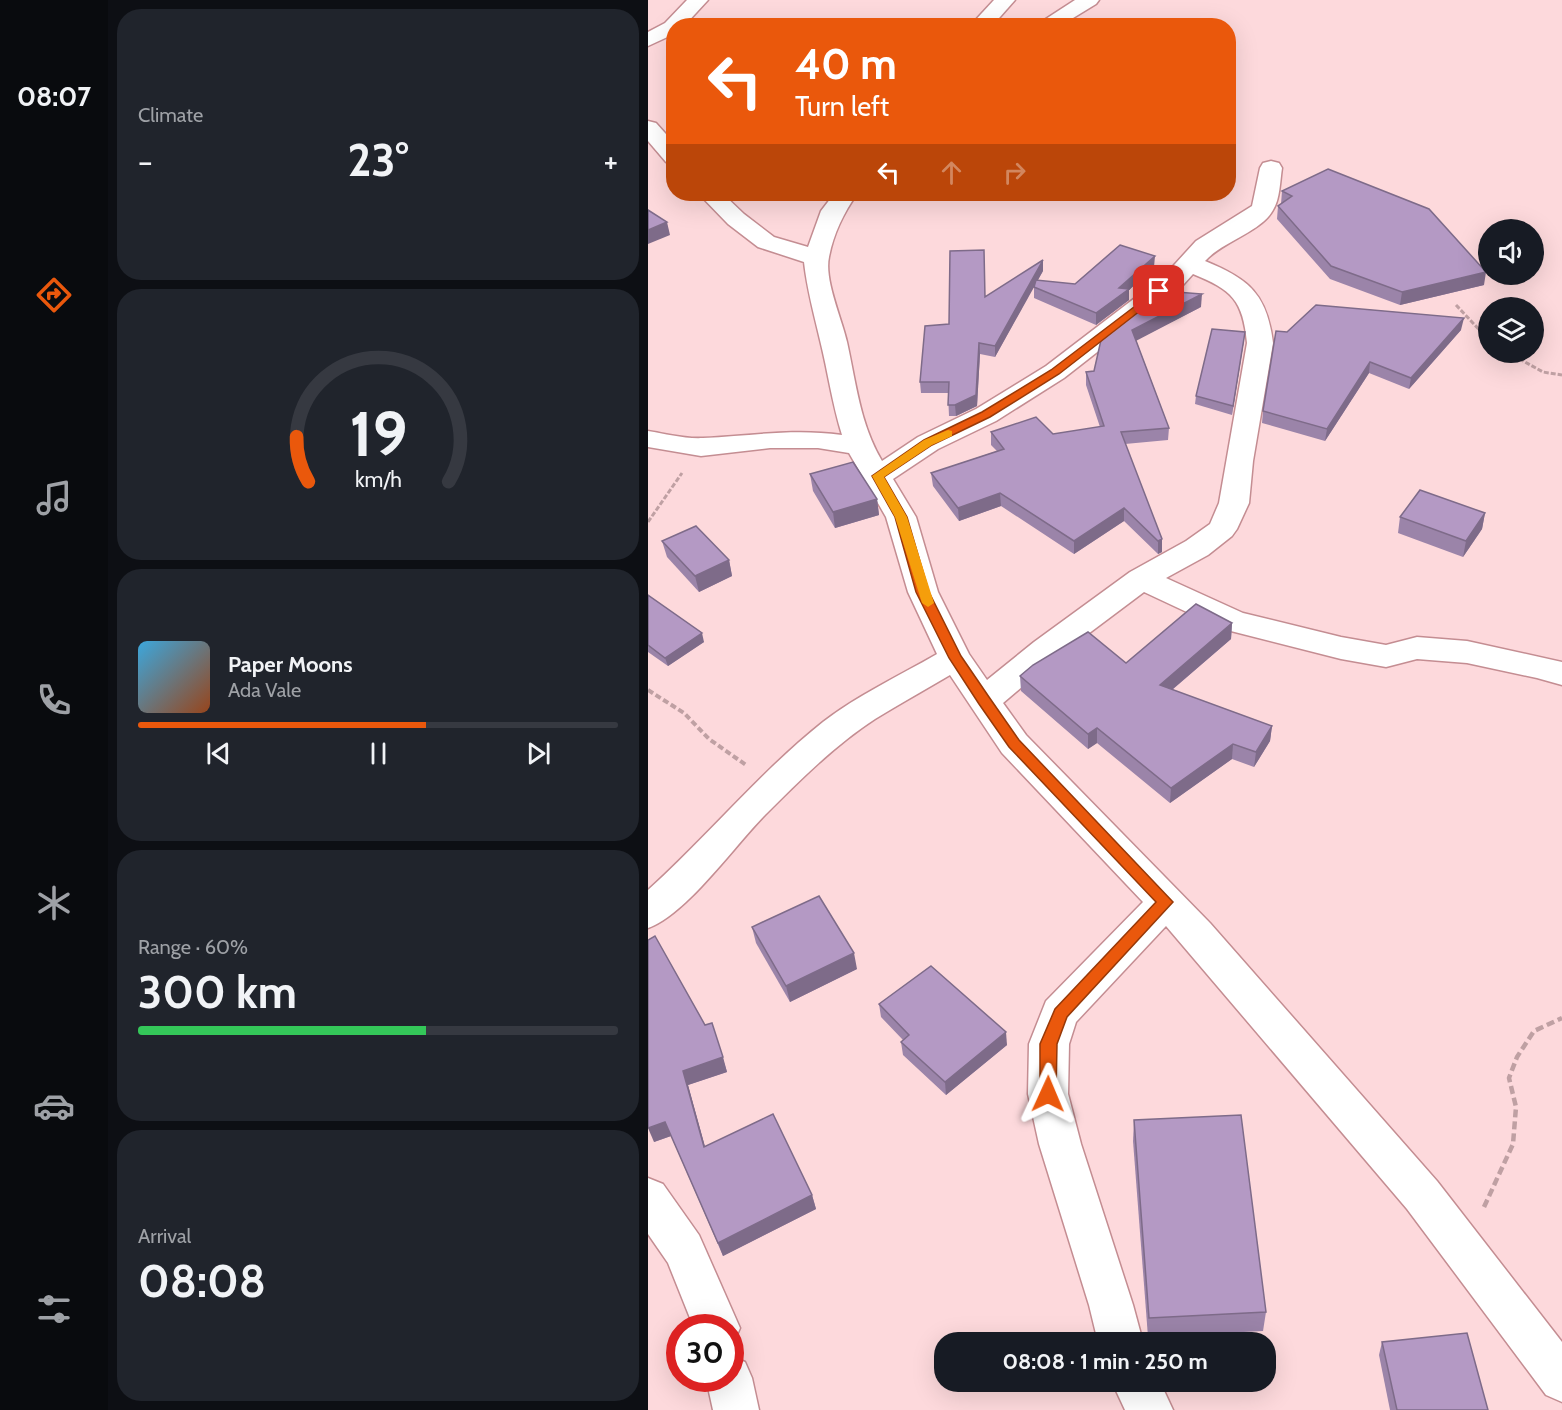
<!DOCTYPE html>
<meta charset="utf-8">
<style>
:root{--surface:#171b24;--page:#20242c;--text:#f1f3f6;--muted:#9ea1a6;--line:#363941;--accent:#ea580c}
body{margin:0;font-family:Cabin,sans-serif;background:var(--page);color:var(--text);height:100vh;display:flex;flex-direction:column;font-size:22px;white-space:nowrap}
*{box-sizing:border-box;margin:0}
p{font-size:20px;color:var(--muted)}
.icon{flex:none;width:33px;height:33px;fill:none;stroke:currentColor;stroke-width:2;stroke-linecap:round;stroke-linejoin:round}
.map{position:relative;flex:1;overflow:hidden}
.side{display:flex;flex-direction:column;gap:9px;padding:9px;background:#0d0f14;width:540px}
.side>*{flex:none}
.guide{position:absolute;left:18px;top:18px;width:570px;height:183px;border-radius:24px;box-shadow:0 6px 24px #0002;background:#ea580c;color:#fff;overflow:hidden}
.fabs{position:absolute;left:830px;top:219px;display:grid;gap:12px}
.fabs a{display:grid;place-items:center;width:66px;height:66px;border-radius:50%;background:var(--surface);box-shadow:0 6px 24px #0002;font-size:30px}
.speed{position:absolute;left:18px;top:1314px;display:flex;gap:12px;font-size:30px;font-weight:700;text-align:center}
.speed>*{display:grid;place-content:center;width:78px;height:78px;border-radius:50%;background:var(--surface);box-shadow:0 6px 24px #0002;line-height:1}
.speed .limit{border:9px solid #d22;background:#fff;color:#111}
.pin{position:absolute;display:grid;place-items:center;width:51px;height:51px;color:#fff;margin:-26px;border-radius:12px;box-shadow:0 3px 9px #0006}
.me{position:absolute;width:66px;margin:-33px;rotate:1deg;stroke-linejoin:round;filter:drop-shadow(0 0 4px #0008)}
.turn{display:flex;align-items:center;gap:21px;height:126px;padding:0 30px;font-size:27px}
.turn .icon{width:78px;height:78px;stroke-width:2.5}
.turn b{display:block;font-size:42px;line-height:51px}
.lanes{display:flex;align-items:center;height:57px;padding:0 30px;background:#0003;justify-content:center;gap:30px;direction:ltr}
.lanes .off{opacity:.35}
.big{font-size:45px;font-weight:700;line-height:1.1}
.side .card{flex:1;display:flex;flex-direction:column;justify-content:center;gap:9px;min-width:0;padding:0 21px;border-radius:24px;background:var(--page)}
.side .dial{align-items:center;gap:0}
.dial svg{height:156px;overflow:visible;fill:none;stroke:var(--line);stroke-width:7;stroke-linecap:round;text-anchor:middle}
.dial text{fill:var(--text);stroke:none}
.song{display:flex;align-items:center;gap:18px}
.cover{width:72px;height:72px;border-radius:9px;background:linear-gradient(135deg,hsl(200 70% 55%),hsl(20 70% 35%))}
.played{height:6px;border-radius:3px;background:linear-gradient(90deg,var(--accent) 60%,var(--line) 60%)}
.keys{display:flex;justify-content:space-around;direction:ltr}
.heat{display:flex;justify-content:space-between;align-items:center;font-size:33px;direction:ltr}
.charge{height:9px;border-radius:4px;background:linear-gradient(90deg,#34c759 60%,var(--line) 0)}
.trip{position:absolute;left:286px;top:1332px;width:342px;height:60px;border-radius:24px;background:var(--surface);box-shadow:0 6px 24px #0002;font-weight:700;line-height:60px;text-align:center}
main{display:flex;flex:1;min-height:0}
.menu{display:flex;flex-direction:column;width:108px;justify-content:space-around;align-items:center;background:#090b0e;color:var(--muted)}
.menu .icon{width:42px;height:42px}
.menu .active{color:var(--accent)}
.menu b{font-size:27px;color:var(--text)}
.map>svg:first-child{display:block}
</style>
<main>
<nav class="menu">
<b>08:07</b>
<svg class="icon active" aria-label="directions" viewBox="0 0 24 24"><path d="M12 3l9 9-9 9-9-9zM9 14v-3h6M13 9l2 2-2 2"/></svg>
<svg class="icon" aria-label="music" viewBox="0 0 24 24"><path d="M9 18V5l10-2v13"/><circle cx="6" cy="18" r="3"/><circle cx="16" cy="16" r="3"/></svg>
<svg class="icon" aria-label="phone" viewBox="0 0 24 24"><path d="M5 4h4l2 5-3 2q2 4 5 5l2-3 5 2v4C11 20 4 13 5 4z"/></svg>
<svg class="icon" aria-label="climate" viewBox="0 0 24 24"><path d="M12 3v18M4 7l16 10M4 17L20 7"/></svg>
<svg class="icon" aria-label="car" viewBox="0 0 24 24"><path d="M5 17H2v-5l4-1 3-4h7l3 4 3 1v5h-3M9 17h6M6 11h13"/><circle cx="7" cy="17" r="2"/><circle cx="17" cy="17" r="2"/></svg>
<svg class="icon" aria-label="filters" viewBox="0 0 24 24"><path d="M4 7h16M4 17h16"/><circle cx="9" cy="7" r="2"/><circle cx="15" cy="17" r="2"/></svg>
</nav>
<section class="side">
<div class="card"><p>Climate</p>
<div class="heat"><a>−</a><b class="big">23°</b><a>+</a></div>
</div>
<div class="card dial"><svg viewBox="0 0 100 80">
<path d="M14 69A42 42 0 1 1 86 69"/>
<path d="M14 69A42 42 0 0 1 8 46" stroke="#ea580c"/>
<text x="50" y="56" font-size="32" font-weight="700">19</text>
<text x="50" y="72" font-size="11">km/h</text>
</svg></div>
<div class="card">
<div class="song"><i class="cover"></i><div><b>Paper Moons</b><p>Ada Vale</p></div></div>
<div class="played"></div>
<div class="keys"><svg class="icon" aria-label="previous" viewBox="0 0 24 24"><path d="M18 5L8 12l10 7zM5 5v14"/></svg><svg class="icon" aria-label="pause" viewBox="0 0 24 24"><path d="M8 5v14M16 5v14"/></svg><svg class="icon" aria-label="next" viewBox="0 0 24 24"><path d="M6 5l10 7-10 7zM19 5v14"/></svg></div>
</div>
<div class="card"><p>Range · 60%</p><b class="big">300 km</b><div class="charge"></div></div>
<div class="card"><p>Arrival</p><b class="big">08:08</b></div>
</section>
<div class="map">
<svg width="914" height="1410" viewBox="0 0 914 1410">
<rect width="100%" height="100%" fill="#fdd9dc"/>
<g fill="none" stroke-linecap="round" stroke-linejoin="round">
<g stroke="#c48d92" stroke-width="3">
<g id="minor">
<polygon points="39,0 60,0 36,26 26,26 26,34 0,46 0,32 17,23"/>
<polygon points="346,0 367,0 344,26 322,26"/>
<polygon points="427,0 451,0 448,4 412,26 387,26"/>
<polygon points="0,121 8,123 26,143 26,164 18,162 0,141"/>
<path d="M623,161L631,163L634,168C632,181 632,199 625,210C613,232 575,241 557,261C601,279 619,294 625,343L605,461L601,503L589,529L584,536L560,555L518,578L595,613L693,637L738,645L769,637L819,641L914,662V685L889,678L819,663L769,659L738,667L693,659L575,629L496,592L408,658L355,703L378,735L562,923L789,1181L914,1342V1402L898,1395L759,1209L518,926L428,1022L421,1044L420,1094L433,1144L485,1305L495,1342H450L441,1305L391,1144L380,1094L381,1044L398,1001L495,902L354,753L302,675C277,690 251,704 227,719C187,745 151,781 117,815C87,845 38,915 0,928V890C60,836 111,773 175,722C210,695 251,676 289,654L260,592L238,517L201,453L170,448H122L53,456L0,447V431C18,434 37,439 55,438C103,436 145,428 194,435C184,403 180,372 172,340C166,314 159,289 156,262L110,247L80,224L51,194H75L96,214L126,237L160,247L173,211L186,194H209C196,212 185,235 181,257C176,280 194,319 199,342C208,383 212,424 234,461L270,437L328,409L398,366L517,275L548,241L604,206L612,168L615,163ZM545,274C584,290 595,300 599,343L571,503L562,524L538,541L482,572L386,642L339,680L321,654L290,592L268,517L245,479L290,449L348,421L416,378L535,285Z"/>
<polygon points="0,1178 15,1184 51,1235 92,1328 85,1344 82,1345 82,1328 46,1328 20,1263 0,1234"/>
<polygon points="82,1356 97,1362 104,1378 111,1410 65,1410 58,1378 82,1378"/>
<polygon points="464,1382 512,1382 525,1410 477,1410"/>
</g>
</g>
<g stroke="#bfa0a3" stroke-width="3" stroke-dasharray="5 2" stroke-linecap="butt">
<polyline points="808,305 840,339"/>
<polyline points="859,352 895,372 914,375"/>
<polyline points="0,522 34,473"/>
</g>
<polyline stroke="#bfa0a3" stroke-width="4" stroke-dasharray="6 3" stroke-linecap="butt" points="0,690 36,713 61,739 98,765"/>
<polyline stroke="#bfa0a3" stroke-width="4.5" stroke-dasharray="8 4" stroke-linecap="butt" points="836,1207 865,1144 868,1107 861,1078 869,1057 886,1031 914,1018"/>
<use href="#minor" fill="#fff" fill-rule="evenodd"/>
</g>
<g fill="#9b84a9">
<polygon points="634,191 836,285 752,305 682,279 629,219 630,206 633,204"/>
<polygon points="337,261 337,297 395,271 389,281 427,284 506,267 481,290 481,300 448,325 386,298 386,286 347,357 332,354 329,406 308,416 301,416 300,393 273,393 272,382"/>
<polygon points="553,307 488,340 521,428 520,440 477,444 514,552 510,554 476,521 426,554 353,506 311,521 285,486 283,473 349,451 343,445 343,432 405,434 452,427 438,385 438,372 446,371 453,340"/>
<polygon points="813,330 761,389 721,373 677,441 614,423 615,411 639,332"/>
<polygon points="596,340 584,415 547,404 548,396"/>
<polygon points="162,474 229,499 231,515 187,528 165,491"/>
<polygon points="837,513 834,529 815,557 750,533 752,517"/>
<polygon points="14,541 81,560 84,576 51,592 19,557"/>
<polygon points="0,595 56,642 20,666 0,652"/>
<polygon points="584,623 583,639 524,690 624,726 622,741 606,767 584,759 522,803 449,743 440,749 373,691 372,676 478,663"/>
<polygon points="104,927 209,969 142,1002 108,943"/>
<polygon points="231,1004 359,1045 298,1095 255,1055 253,1042 255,1040 233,1017"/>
<polygon points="64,1023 79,1072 40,1085 57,1147 164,1195 168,1209 75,1256 23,1136 6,1142 57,1025"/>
<polygon points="486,1120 618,1312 615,1331 500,1337 485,1141"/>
<polygon points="734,1342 840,1410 742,1410 731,1355"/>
</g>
<g fill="#7e6b89">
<polygon points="19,222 22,235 0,244 0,230"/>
<polygon points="507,256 506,267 481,290 481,300 448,325 448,313 471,288"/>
<polygon points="395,260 395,271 347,357 347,346"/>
<polygon points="838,272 836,285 752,305 754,292"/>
<polygon points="554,294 553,307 484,343 484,330"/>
<polygon points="816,318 813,330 761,389 763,378"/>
<polygon points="597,332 596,340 584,415 585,406"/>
<polygon points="331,343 332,354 329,406 308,416 307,405"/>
<polygon points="722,362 721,373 677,441 679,429"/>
<polygon points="352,493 353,506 311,521 310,508"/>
<polygon points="229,499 231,515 187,528 185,512"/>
<polygon points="476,508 476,521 426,554 426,541"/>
<polygon points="837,513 834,529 815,557 818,541"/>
<polygon points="514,539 514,552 510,554 510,541"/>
<polygon points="81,560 84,576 51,592 47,576"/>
<polygon points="584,623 583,639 512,700 512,685"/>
<polygon points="54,633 56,642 20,666 17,658"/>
<polygon points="624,726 622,741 606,767 608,752"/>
<polygon points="449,728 449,743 440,749 440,734"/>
<polygon points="585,744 584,759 522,803 523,788"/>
<polygon points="206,953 209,969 142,1002 138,986"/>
<polygon points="358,1032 359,1045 298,1095 297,1082"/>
<polygon points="75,1057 79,1072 40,1085 61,1161 56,1147 35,1071"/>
<polygon points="17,1122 23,1136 6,1142 0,1128"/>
<polygon points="164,1195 168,1209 75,1256 70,1243"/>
</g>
<g fill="#b499c4" stroke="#7e6b89" stroke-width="1.5">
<polygon points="680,169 781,209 838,272 754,292 683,266 630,206 644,196 634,191"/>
<polygon points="0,210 19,222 0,230"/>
<polygon points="472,245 507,256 471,288 481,289 448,313 386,287 388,280 427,284"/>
<polygon points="336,250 337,297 395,260 347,346 331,343 328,395 307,405 300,405 301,382 272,382 277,326 301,324 302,251"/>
<polygon points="516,291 554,294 484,330 521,428 473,432 514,539 510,541 476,508 426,541 352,493 310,508 283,473 356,449 343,432 388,417 405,434 456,426 438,372 446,371 453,340"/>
<polygon points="668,305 816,318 763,378 722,362 679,429 615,411 628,331 639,332"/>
<polygon points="564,329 597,332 585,406 548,396"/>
<polygon points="205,462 229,499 185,512 162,474"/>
<polygon points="772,490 837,513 818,541 752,517"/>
<polygon points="48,526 81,560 47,576 14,541"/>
<polygon points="0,595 54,633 17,658 0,645"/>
<polygon points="548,604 584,623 512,685 624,726 608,752 585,744 523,788 449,728 440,734 372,676 385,665 440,632 478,663"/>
<polygon points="171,896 206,953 138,986 104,927"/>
<polygon points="7,936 57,1025 64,1023 75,1057 35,1071 56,1147 125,1114 164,1195 70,1243 17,1122 0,1128 0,940"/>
<polygon points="283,966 358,1032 297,1082 253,1042 261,1035 231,1004"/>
<polygon points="593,1115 618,1312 501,1318 486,1120"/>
<polygon points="819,1333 840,1410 749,1410 734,1342"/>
</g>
<polygon fill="#ea580c" stroke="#983908" stroke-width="1.5" points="511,288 515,289 515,293 411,374 342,417 284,445 236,477 259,517 281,592 313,656 341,697 371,740 525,902 419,1017 409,1044 408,1094 406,1099 400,1102 394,1099 392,1094 392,1044 407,1009 508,902 361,747 331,704 301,658 268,592 247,517 224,476 276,440 334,412 403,370"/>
<polygon fill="#f59e0b" points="300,430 304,431 304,436 284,445 236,477 259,517 286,603 280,607 274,603 247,517 224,476 276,440"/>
</svg>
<div class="fabs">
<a><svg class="icon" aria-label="sound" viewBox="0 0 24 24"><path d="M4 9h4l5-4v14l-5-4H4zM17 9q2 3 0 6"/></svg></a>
<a><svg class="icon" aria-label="layers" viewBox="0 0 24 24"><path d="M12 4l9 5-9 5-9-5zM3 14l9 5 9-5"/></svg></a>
</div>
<div class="speed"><div class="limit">30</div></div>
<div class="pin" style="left:511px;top:291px;background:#d93025"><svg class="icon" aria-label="arrive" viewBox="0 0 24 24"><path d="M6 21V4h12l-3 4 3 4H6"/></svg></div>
<svg class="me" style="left:400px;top:1094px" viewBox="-20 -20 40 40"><path d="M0-17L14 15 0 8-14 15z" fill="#ea580c" stroke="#fff" stroke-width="4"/></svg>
<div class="trip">08:08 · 1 min · 250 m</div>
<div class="guide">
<div class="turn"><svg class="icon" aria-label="left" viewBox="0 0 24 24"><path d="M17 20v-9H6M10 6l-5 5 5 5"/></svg><div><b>40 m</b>Turn left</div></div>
<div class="lanes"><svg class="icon" aria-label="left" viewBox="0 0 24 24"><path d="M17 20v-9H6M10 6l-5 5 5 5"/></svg><svg class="icon off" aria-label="ahead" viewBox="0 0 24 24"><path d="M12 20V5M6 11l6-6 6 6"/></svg><svg class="icon off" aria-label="right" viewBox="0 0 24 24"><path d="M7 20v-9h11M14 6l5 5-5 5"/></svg></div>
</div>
</div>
</main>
